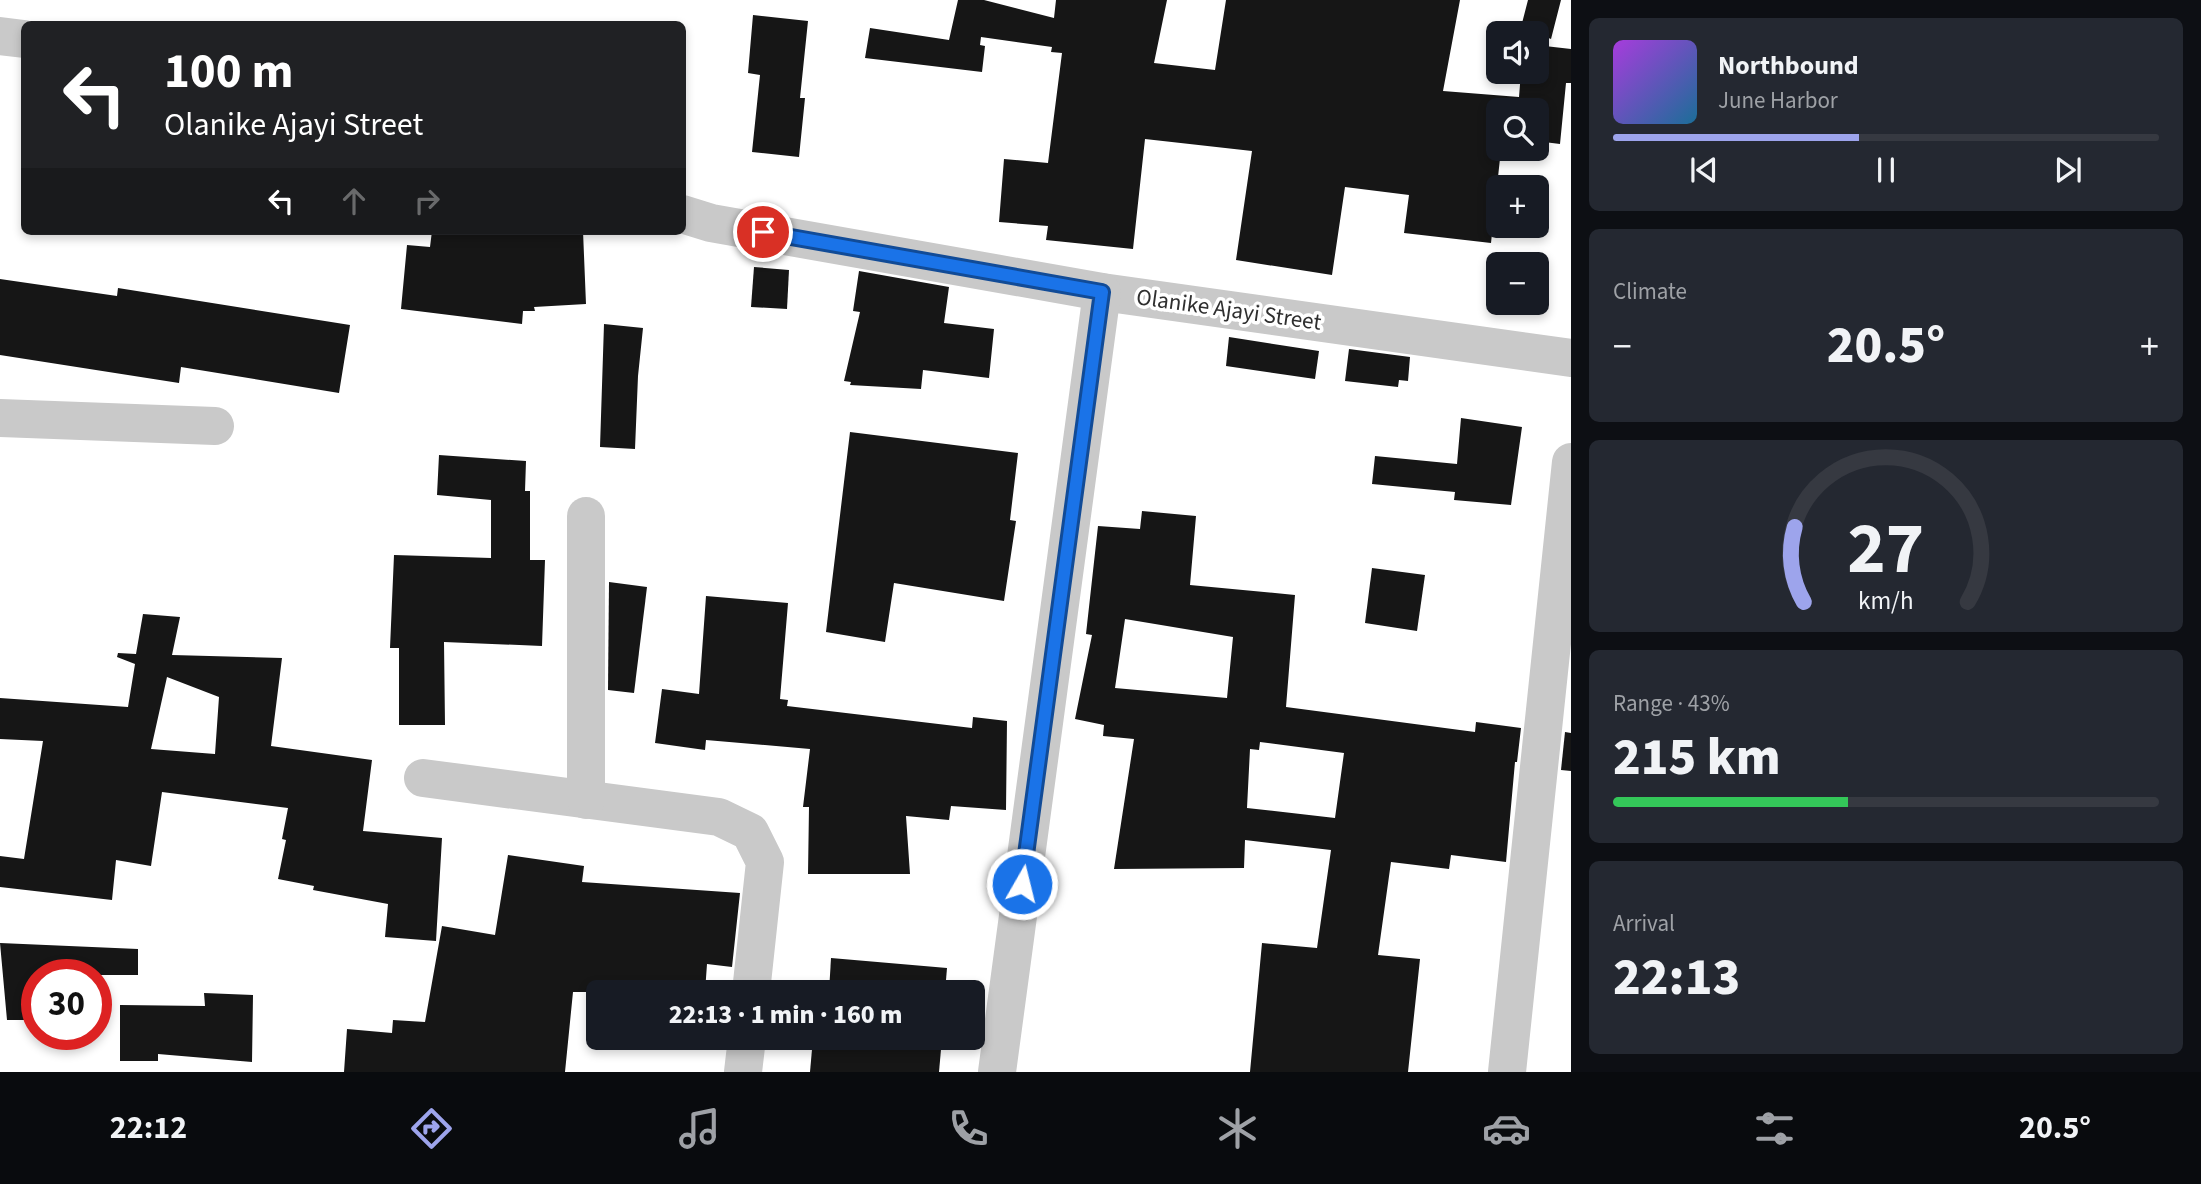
<!DOCTYPE html>
<meta charset="utf-8">
<style>
:root{--surface:#171b24;--page:#242831;--text:#f1f3f6;--muted:#9ea1a6;--line:#363941;--accent:#9da4ec}
body{margin:0;font-family:"Source Sans 3",sans-serif;background:var(--page);color:var(--text);height:100vh;display:flex;flex-direction:column;font-size:26px;white-space:nowrap}
*{box-sizing:border-box;margin:0}
p{font-size:23px;color:var(--muted)}
.icon{flex:none;width:38px;height:38px;fill:none;stroke:currentColor;stroke-width:2;stroke-linecap:round;stroke-linejoin:round}
.map{position:relative;flex:1;overflow:hidden}
.side{display:flex;flex-direction:column;gap:18px;padding:18px;background:#0d0f14;width:630px}
.side>*{flex:none}
.hud{position:absolute;left:21px;top:21px;width:665px;height:214px;border-radius:10px;box-shadow:0 4px 10px #0003;background:#202124;color:#fff;overflow:hidden}
.controls{position:absolute;left:1486px;top:21px;display:grid;gap:14px}
.controls a{display:grid;place-items:center;width:63px;height:63px;border-radius:10px;background:var(--surface);box-shadow:0 4px 10px #0003;font-size:35px}
.speed{position:absolute;left:21px;top:959px;display:flex;gap:14px;font-size:35px;font-weight:700;text-align:center}
.speed>*{display:grid;place-content:center;width:91px;height:91px;border-radius:50%;background:var(--surface);box-shadow:0 4px 10px #0003;line-height:1}
.speed .limit{border:10px solid #d22;background:#fff;color:#111}
.pin{position:absolute;display:grid;place-items:center;width:60px;height:60px;color:#fff;margin:-30px;border:4px solid #fff;border-radius:50%;box-shadow:0 2px 7px #0007}
.me{position:absolute;width:77px;margin:-38px;rotate:8deg;stroke-linejoin:round;filter:drop-shadow(0 0 5px #0008)}
.turn{display:flex;align-items:center;gap:24px;height:147px;padding:0 28px;font-size:32px}
.turn .icon{width:91px;height:91px;stroke-width:2.5}
.turn b{display:block;font-size:49px;line-height:60px}
.lanes{display:flex;align-items:center;height:66px;padding:0 28px;background:#0003;justify-content:center;gap:35px;direction:ltr}
.lanes .off{opacity:.35}
.big{font-size:52px;font-weight:800;line-height:1.1}
.side .tile{flex:1;display:flex;flex-direction:column;justify-content:center;gap:10px;min-width:0;padding:0 24px;border-radius:10px;background:var(--page)}
.side .dial{align-items:center;gap:0}
.dial svg{height:182px;overflow:visible;fill:none;stroke:var(--line);stroke-width:7;stroke-linecap:round;text-anchor:middle}
.dial text{fill:var(--text);stroke:none}
.song{display:flex;align-items:center;gap:21px}
.cover{width:84px;height:84px;border-radius:10px;background:linear-gradient(135deg,hsl(280 70% 55%),hsl(200 70% 35%))}
.played{height:7px;border-radius:4px;background:linear-gradient(90deg,var(--accent) 45%,var(--line) 45%)}
.keys{display:flex;justify-content:space-around;direction:ltr}
.heat{display:flex;justify-content:space-between;align-items:center;font-size:38px;direction:ltr}
.charge{height:10px;border-radius:5px;background:linear-gradient(90deg,#34c759 43%,var(--line) 0)}
.trip{position:absolute;left:586px;top:980px;width:399px;height:70px;border-radius:10px;background:var(--surface);box-shadow:0 4px 10px #0003;font-weight:800;line-height:70px;text-align:center}
.dock{display:flex;height:112px;justify-content:space-around;align-items:center;background:#090b0e;color:var(--muted)}
.dock .icon{width:49px;height:49px}
.dock .active{color:var(--accent)}
.dock b{font-size:32px;color:var(--text)}
main{display:flex;flex:1;min-height:0}
.map>svg:first-child{display:block}
</style>
<main>
<div class="map">
<svg width="1571" height="1072" viewBox="0 0 1571 1072">
<rect width="100%" height="100%" fill="#fff"/>
<g fill="#161616" fill-rule="evenodd">
<polygon points="958,0 984,0 1054,18 1056,0 1167,0 1154,63 1215,70 1226,0 1460,0 1443,91 1519,97 1521,72 1536,72 1536,45 1571,49 1571,83 1566,83 1560,144 1536,141 1536,110 1498,110 1498,149 1501,149 1491,243 1404,233 1409,195 1345,187 1332,275 1236,260 1252,151 1145,139 1133,249 1046,240 1048,226 999,222 1004,159 1048,163 1062,53 1051,52 1052,47 981,37 980,45 985,46 982,72 865,58 870,28 949,40"/>
<polygon points="1528,0 1561,0 1551,39 1536,33 1520,31"/>
<polygon points="753,15 808,21 800,98 805,98 799,157 752,152 760,75 748,73"/>
<polygon points="432,231 583,231 586,304 534,307 535,311 523,311 522,324 401,309 407,245 430,247"/>
<polygon points="754,267 789,270 787,309 751,307"/>
<polygon points="859,271 949,287 944,323 994,329 989,378 923,370 921,389 850,385 851,382 844,381 860,312 853,311"/>
<polygon points="0,279 117,296 118,288 350,325 339,393 181,367 179,383 0,355"/>
<polygon points="604,324 643,328 638,376 635,449 600,447"/>
<polygon points="1229,337 1319,351 1315,379 1226,366"/>
<polygon points="1349,349 1410,357 1408,381 1399,380 1398,387 1345,381"/>
<polygon points="1461,418 1522,427 1511,505 1454,500 1455,492 1372,484 1375,456 1457,464"/>
<polygon points="850,432 1018,453 1010,520 1016,521 1004,601 894,583 885,642 826,632"/>
<polygon points="439,455 526,461 525,491 530,491 530,560 545,560 542,646 444,642 445,725 399,725 399,648 390,648 394,555 491,558 491,500 437,495"/>
<path d="M1142,511L1196,516L1190,585L1295,595L1286,707L1475,732L1476,722L1521,728L1517,762H1515L1506,862L1451,855L1449,869L1391,862L1378,955L1420,959L1408,1072H1250L1262,943L1317,948L1331,850L1245,840L1244,868L1114,869L1134,739L1103,736L1104,725L1075,719L1092,635L1086,634L1098,526L1140,529ZM1125,619L1233,637L1227,698L1115,688ZM1260,742L1344,753L1335,818L1247,808L1250,749L1259,750Z"/>
<polygon points="1372,568 1425,575 1417,631 1365,623"/>
<polygon points="609,582 647,587 634,693 608,690"/>
<polygon points="706,596 788,603 780,699 788,700 787,706 972,728 973,717 1007,721 1006,810 951,806 949,820 906,816 910,874 808,874 809,807 803,807 810,749 706,740 705,750 655,743 662,689 699,694"/>
<path d="M143,614L180,617L172,655L282,658L271,746L372,760L363,831L442,838L436,941L385,937L388,904L313,890L314,886L278,879L286,840L282,839L288,808L162,792L151,866L116,860L112,900L0,887V856L24,859L43,741L0,739V698L128,707L135,664L117,657L118,653L136,654ZM167,677L219,697L215,754L151,749Z"/>
<polygon points="1565,732 1571,733 1571,771 1561,770"/>
<polygon points="508,855 584,866 582,882 740,893 732,967 707,964 705,992 573,992 565,1072 344,1072 347,1029 392,1033 393,1020 425,1022 442,926 495,935"/>
<polygon points="0,943 138,949 138,975 37,975 37,1020 7,1020"/>
<polygon points="831,958 947,968 945,992 829,992"/>
<polygon points="204,993 253,995 252,1062 158,1054 158,1061 120,1061 120,1005 205,1006"/>
<polygon points="813,1038 942,1038 939,1072 810,1072"/>
</g>
<g fill="none" stroke-linecap="round" stroke-linejoin="round">
<g stroke="#c9c9c9" stroke-width="38">
<polyline points="0,36 24,39"/>
<polyline points="682,214 711,223 1102,292 1571,358"/>
<polyline points="0,418 215,426"/>
<polyline points="423,778 719,817 750,832 765,862 751,992"/>
<polyline points="586,800 586,516"/>
<polyline points="743,1072 747,1038"/>
<polyline points="997,1072 1102,292"/>
<polyline points="1507,1072 1571,462"/>
</g>
</g>
<g fill="none" stroke-linecap="round" stroke-linejoin="round">
<g stroke="#114b97" stroke-width="18">
<polyline id="route" points="763,232 1102,292 1022,884"/>
</g>
<use href="#route" stroke="#1a73e8" stroke-width="12"/>
</g>
<g text-anchor="middle" stroke-width="7" stroke-linejoin="round" paint-order="stroke">
<g font-size="23" fill="#2f2f2f" stroke="#fff">
<text transform="translate(1229 309) rotate(8)" y="8">Olanike Ajayi Street</text>
</g>
</g>
</svg>
<div class="controls">
<a><svg class="icon" aria-label="sound" viewBox="0 0 24 24"><path d="M4 9h4l5-4v14l-5-4H4zM17 9q2 3 0 6"/></svg></a>
<a><svg class="icon" aria-label="search" viewBox="0 0 24 24"><circle cx="10" cy="10" r="6"/><path d="M15 15l6 6"/></svg></a>
<a>+</a>
<a>−</a>
</div>
<div class="speed"><div class="limit">30</div></div>
<div class="pin" style="left:763px;top:232px;background:#d93025"><svg class="icon" aria-label="arrive" viewBox="0 0 24 24"><path d="M6 21V4h12l-3 4 3 4H6"/></svg></div>
<svg class="me" style="left:1022px;top:884px" viewBox="-20 -20 40 40"><circle r="17" fill="#1a73e8" stroke="#fff" stroke-width="3"/><path d="M0-11L8 9 0 5-8 9z" fill="#fff"/></svg>
<div class="trip">22:13 · 1 min · 160 m</div>
<div class="hud">
<div class="turn"><svg class="icon" aria-label="left" viewBox="0 0 24 24"><path d="M17 20v-9H6M10 6l-5 5 5 5"/></svg><div><b>100 m</b>Olanike Ajayi Street</div></div>
<div class="lanes"><svg class="icon" aria-label="left" viewBox="0 0 24 24"><path d="M17 20v-9H6M10 6l-5 5 5 5"/></svg><svg class="icon off" aria-label="ahead" viewBox="0 0 24 24"><path d="M12 20V5M6 11l6-6 6 6"/></svg><svg class="icon off" aria-label="right" viewBox="0 0 24 24"><path d="M7 20v-9h11M14 6l5 5-5 5"/></svg></div>
</div>
</div>
<section class="side">
<div class="tile">
<div class="song"><i class="cover"></i><div><b>Northbound</b><p>June Harbor</p></div></div>
<div class="played"></div>
<div class="keys"><svg class="icon" aria-label="previous" viewBox="0 0 24 24"><path d="M18 5L8 12l10 7zM5 5v14"/></svg><svg class="icon" aria-label="pause" viewBox="0 0 24 24"><path d="M8 5v14M16 5v14"/></svg><svg class="icon" aria-label="next" viewBox="0 0 24 24"><path d="M6 5l10 7-10 7zM19 5v14"/></svg></div>
</div>
<div class="tile"><p>Climate</p>
<div class="heat"><a>−</a><b class="big">20.5°</b><a>+</a></div>
</div>
<div class="tile dial"><svg viewBox="0 0 100 80">
<path d="M14 69A42 42 0 1 1 86 69"/>
<path d="M14 69A42 42 0 0 1 10 36" stroke="#9da4ec"/>
<text x="50" y="56" font-size="32" font-weight="700">27</text>
<text x="50" y="72" font-size="11">km/h</text>
</svg></div>
<div class="tile"><p>Range · 43%</p><b class="big">215 km</b><div class="charge"></div></div>
<div class="tile"><p>Arrival</p><b class="big">22:13</b></div>
</section>
</main>
<nav class="dock">
<b>22:12</b>
<svg class="icon active" aria-label="directions" viewBox="0 0 24 24"><path d="M12 3l9 9-9 9-9-9zM9 14v-3h6M13 9l2 2-2 2"/></svg>
<svg class="icon" aria-label="music" viewBox="0 0 24 24"><path d="M9 18V5l10-2v13"/><circle cx="6" cy="18" r="3"/><circle cx="16" cy="16" r="3"/></svg>
<svg class="icon" aria-label="phone" viewBox="0 0 24 24"><path d="M5 4h4l2 5-3 2q2 4 5 5l2-3 5 2v4C11 20 4 13 5 4z"/></svg>
<svg class="icon" aria-label="climate" viewBox="0 0 24 24"><path d="M12 3v18M4 7l16 10M4 17L20 7"/></svg>
<svg class="icon" aria-label="car" viewBox="0 0 24 24"><path d="M5 17H2v-5l4-1 3-4h7l3 4 3 1v5h-3M9 17h6M6 11h13"/><circle cx="7" cy="17" r="2"/><circle cx="17" cy="17" r="2"/></svg>
<svg class="icon" aria-label="filters" viewBox="0 0 24 24"><path d="M4 7h16M4 17h16"/><circle cx="9" cy="7" r="2"/><circle cx="15" cy="17" r="2"/></svg>
<b>20.5°</b>
</nav>
